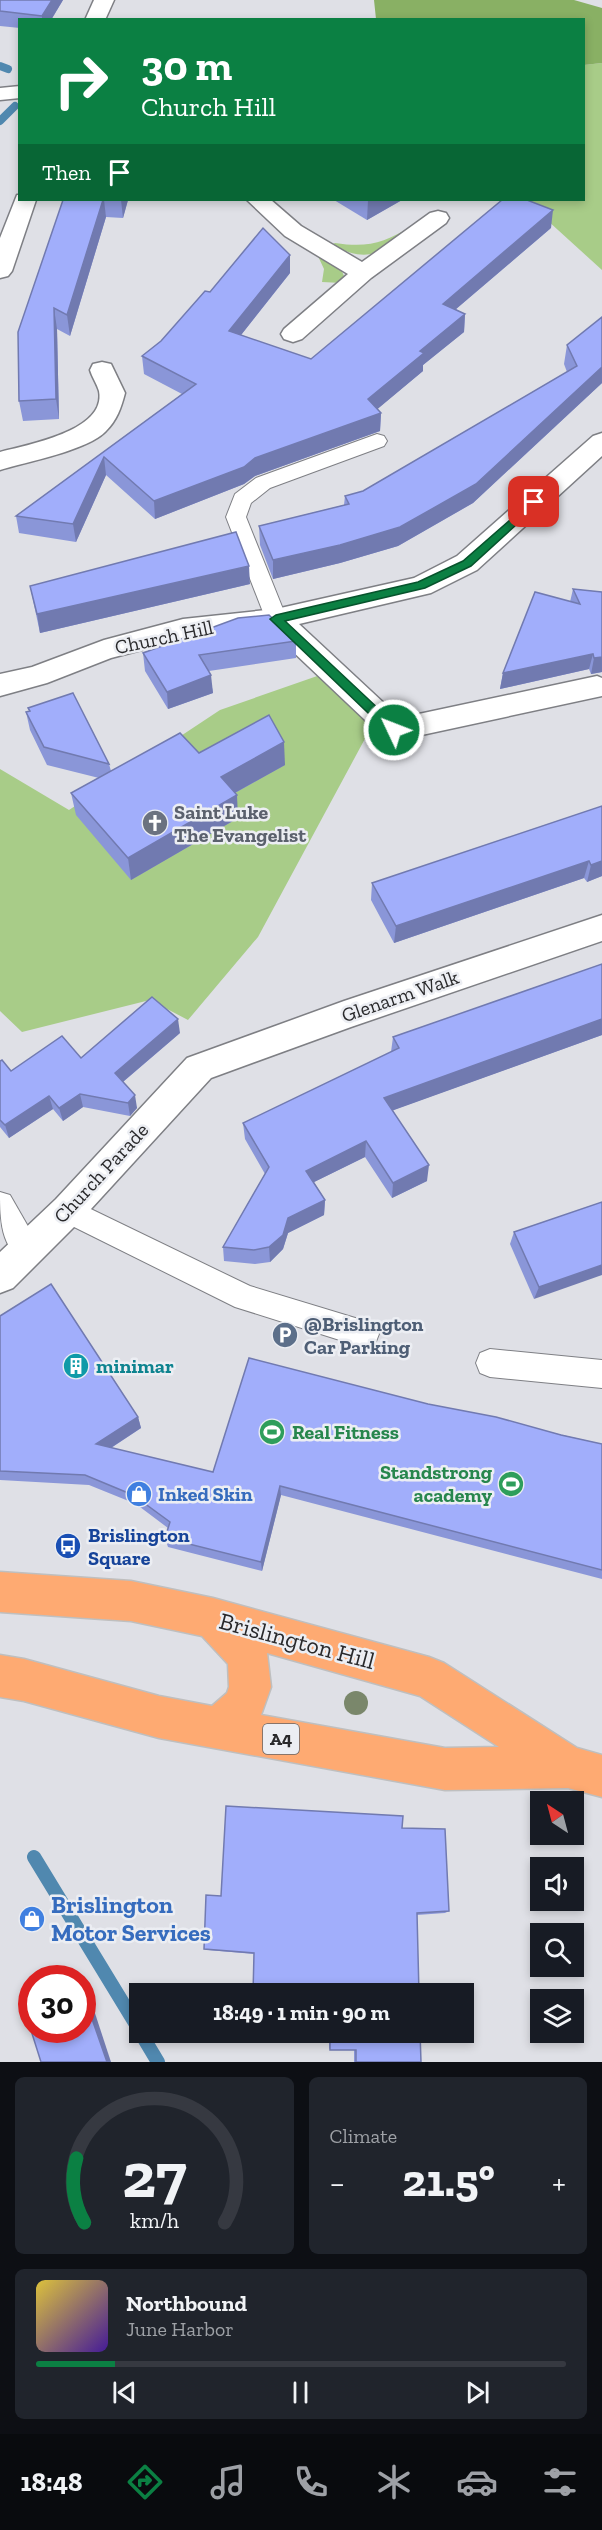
<!DOCTYPE html>
<meta charset="utf-8">
<style>
:root{--surface:#171b24;--page:#20242c;--text:#f1f3f6;--muted:#9ea1a6;--line:#363941;--accent:#0b8043}
body{margin:0;font-family:"Zilla Slab",serif;background:var(--page);color:var(--text);height:100vh;display:flex;flex-direction:column;font-size:22px;white-space:nowrap}
*{box-sizing:border-box;margin:0}
p{font-size:20px;color:var(--muted)}
.icon{flex:none;width:33px;height:33px;fill:none;stroke:currentColor;stroke-width:2;stroke-linecap:round;stroke-linejoin:round}
.map{position:relative;height:2062px;overflow:hidden}
.drawer{display:flex;flex-direction:column;gap:15px;padding:15px;background:#0d0f14;flex:1}
.drawer>*{flex:none}
.banner{position:absolute;left:18px;top:18px;width:567px;height:183px;border-radius:0px;box-shadow:0 3px 9px #0003;background:#0b8043;color:#fff;overflow:hidden}
.needle{width:39px;rotate:324deg}
.buttons{position:absolute;left:530px;top:1791px;display:grid;gap:12px}
.buttons a{display:grid;place-items:center;width:54px;height:54px;border-radius:0px;background:var(--surface);box-shadow:0 3px 9px #0003;font-size:30px}
.speed{position:absolute;left:18px;top:1965px;display:flex;gap:12px;font-size:30px;font-weight:700;text-align:center}
.speed>*{display:grid;place-content:center;width:78px;height:78px;border-radius:50%;background:var(--surface);box-shadow:0 3px 9px #0003;line-height:1}
.speed .limit{border:9px solid #d22;background:#fff;color:#111}
.pin{position:absolute;display:grid;place-items:center;width:51px;height:51px;color:#fff;margin:-26px;border-radius:12px;box-shadow:0 3px 9px #0006}
.me{position:absolute;width:66px;margin:-33px;rotate:313deg;stroke-linejoin:round;filter:drop-shadow(0 0 4px #0008)}
.turn{display:flex;align-items:center;gap:21px;height:126px;padding:0 24px;font-size:27px}
.turn .icon{width:78px;height:78px;stroke-width:2.5}
.turn b{display:block;font-size:42px;line-height:51px}
.then{display:flex;align-items:center;height:57px;padding:0 24px;background:#0003;gap:12px;font-size:22px}
.big{font-size:45px;font-weight:700;line-height:1.1}
.drawer .card{flex:1;display:flex;flex-direction:column;justify-content:center;gap:9px;min-width:0;padding:0 21px;border-radius:9px;background:var(--page)}
.drawer .dial{align-items:center;gap:0}
.dial svg{height:156px;overflow:visible;fill:none;stroke:var(--line);stroke-width:7;stroke-linecap:round;text-anchor:middle}
.dial text{fill:var(--text);stroke:none}
.song{display:flex;align-items:center;gap:18px}
.cover{width:72px;height:72px;border-radius:9px;background:linear-gradient(135deg,hsl(50 70% 55%),hsl(260 70% 35%))}
.played{height:6px;border-radius:3px;background:linear-gradient(90deg,var(--accent) 15%,var(--line) 15%)}
.keys{display:flex;justify-content:space-around;direction:ltr}
.heat{display:flex;justify-content:space-between;align-items:center;font-size:33px;direction:ltr}
.drawer .tiles{flex:1;display:grid;gap:15px;grid-template-columns:1fr 1fr}
.card:last-child{grid-column:span 2}
.trip{position:absolute;left:129px;top:1983px;width:345px;height:60px;border-radius:0px;background:var(--surface);box-shadow:0 3px 9px #0003;font-weight:700;line-height:60px;text-align:center}
.tab-bar{display:flex;height:96px;justify-content:space-around;align-items:center;background:#090b0e;color:var(--muted)}
.tab-bar .icon{width:42px;height:42px}
.tab-bar .current{color:var(--accent)}
.tab-bar b{font-size:27px;color:var(--text)}
.map>svg:first-child{display:block}
</style>
<div class="map">
<svg width="602" height="2062" viewBox="0 0 602 2062">
<rect width="100%" height="100%" fill="#dfe0e6"/>
<g fill="#a8cc88">
<polygon points="602,63 602,270 525,200 584,200 584,65"/>
<path d="M412,226C378,252 374,265 331,245L335,243C368,248 384,243 412,226Z"/>
<polygon points="317,254 339,265 344,276 342,283 322,282 324,269"/>
<polygon points="323,674 374,722 258,937 188,1020 150,1000 22,1032 0,1011 0,769 69,810 220,710"/>
</g>
<polygon fill="#89b064" points="374,0 574,0 602,8 602,63 584,65 584,20 376,19"/>
<g fill="none" stroke-linecap="round" stroke-linejoin="round">
<g stroke="#5088af" stroke-width="8">
<polyline points="0,66 8,69"/>
<polyline points="0,121 15,106"/>
</g>
<g stroke="#5088af" stroke-width="14">
<polyline points="34,1857 140,2031"/>
<polyline points="140,2032 158,2062"/>
</g>
<g stroke="#7e7f84" stroke-width="2">
<g id="service">
<polygon points="377,434 384,436 387,441 384,446 270,488 251,503 246,517 287,619 284,625 276,627 268,625 226,517 235,494 256,478"/>
<path d="M0,1192L10,1195L41,1249L37,1258L27,1262C0,1251 0,1217 0,1192Z"/>
<polygon points="68,1198 250,1286 375,1324 379,1334 375,1344 365,1348 235,1307 58,1219 54,1210 58,1201"/>
<polygon points="490,1349 602,1360 602,1388 490,1377 480,1373 476,1363 480,1353"/>
</g>
</g>
<g stroke="#7e7f84" stroke-width="3">
<g id="minor">
<polygon points="20,86 20,98 0,100 0,88"/>
<polygon points="247,200 271,200 301,226 362,262 430,213 438,211 446,213 449,218 446,223 371,278 302,339 293,342 284,339 281,334 284,329 348,274 285,236"/>
<path d="M102,362L111,364L125,393C121,408 117,420 106,431C89,450 26,462 0,470V452C26,445 107,431 99,391C97,384 92,377 90,370L93,364Z"/>
<polygon points="602,433 602,456 477,570 431,593 299,624 400,718 597,676 602,678 602,696 394,741 384,738 270,630 183,639 111,658 47,683 0,696 0,674 32,667 104,640 183,619 276,609 414,578 457,556 593,436"/>
<polygon points="602,915 602,941 351,1027 211,1078 80,1221 13,1288 0,1293 0,1252 56,1199 187,1058 344,1001"/>
</g>
</g>
<g stroke="#7e7f84" stroke-width="3">
<g id="tertiary">
<polygon points="94,0 114,0 105,20 85,20"/>
<polygon points="17,195 20,195 20,200 36,200 12,271 8,276 0,278 0,238"/>
</g>
</g>
<g stroke="#bfbfbf" stroke-width="3">
<path id="trunk" d="M0,1572L131,1581L213,1598L429,1657L444,1663L577,1748L602,1755V1797L568,1788L445,1790L159,1738L24,1701L0,1697V1655L24,1659L159,1696L212,1706L227,1693L229,1687L228,1664L202,1636L131,1621L0,1612ZM267,1653L420,1696L499,1747L445,1748L261,1715L271,1687Z"/>
</g>
<use href="#service" fill="#fff" fill-rule="evenodd"/>
<use href="#minor" fill="#fff" fill-rule="evenodd"/>
<use href="#tertiary" fill="#fff" fill-rule="evenodd"/>
<use href="#trunk" fill="#feaa72" fill-rule="evenodd"/>
</g>
<circle fill="#7a876b" cx="356" cy="1703" r="12"/>
<g fill="#8a96d8">
<polygon points="0,0 63,0 51,20 20,20 20,28 0,26"/>
<polygon points="63,200 128,200 123,218 106,217 70,336 57,329 59,419 23,421 19,401"/>
<polygon points="334,200 402,200 367,220"/>
<polygon points="551,228 456,309 465,314 464,332 423,365 423,371 377,409 381,413 380,431 255,476 244,484 155,519 106,475 76,542 19,533 16,516 182,394 144,374 142,356 161,341 210,292 290,273 241,335 311,359"/>
<polygon points="567,345 602,383 473,503 398,546 340,563 273,579 260,545 259,526 344,505 345,496 363,491 567,372 564,364"/>
<polygon points="250,584 40,633 30,586"/>
<polygon points="573,589 602,592 602,672 591,674 589,669 500,689 503,673 570,602"/>
<polygon points="296,641 296,658 209,671 213,693 168,709 145,671 143,653"/>
<polygon points="28,708 109,764 111,771 199,753 285,765 235,793 238,818 131,880 76,815 71,793 99,778 47,765 30,730 26,712 29,711"/>
<polygon points="602,806 602,876 587,882 584,878 394,943 371,900 372,883"/>
<polygon points="602,964 602,1035 393,1110 427,1181 392,1198 365,1157 314,1182 325,1200 324,1215 288,1233 283,1249 270,1262 255,1264 224,1261 223,1247 265,1174 245,1139 243,1123 391,1052 393,1037"/>
<polygon points="180,1033 123,1082 137,1108 130,1116 83,1107 63,1121 53,1109 9,1138 0,1127 0,1061 11,1071 81,1058"/>
<polygon points="602,1202 534,1299 510,1244 514,1232"/>
<polygon points="0,1316 138,1417 141,1428 111,1448 213,1472 428,1404 602,1444 602,1579 281,1495 262,1571 168,1547 165,1538 168,1528 136,1504 89,1485 0,1480"/>
<polygon points="402,1828 449,1911 445,1913 417,1915 254,1954 208,1950 204,1949 221,1896"/>
<polygon points="329,2032 420,2032 421,2062 354,2062 354,2050 330,2050 329,2048"/>
</g>
<g fill="#717ab0">
<polygon points="52,0 63,0 51,20 42,20 42,16"/>
<polygon points="103,200 104,200 106,217 70,336 67,315"/>
<polygon points="121,200 128,200 123,218"/>
<polygon points="368,200 402,200 367,220"/>
<polygon points="553,210 551,228 442,321 443,304"/>
<polygon points="290,255 290,273 230,349 229,331"/>
<polygon points="54,308 57,329 59,419 56,399"/>
<polygon points="465,314 464,332 423,365 423,371 368,417 368,399 420,351"/>
<polygon points="602,367 602,383 473,503 398,546 340,563 273,579 273,560"/>
<polygon points="381,413 380,431 255,476 244,484 155,519 154,501 255,458"/>
<polygon points="104,457 106,475 76,542 73,524"/>
<polygon points="249,566 250,584 40,633 37,614"/>
<polygon points="593,654 589,669 500,689 503,673"/>
<polygon points="602,657 602,672 591,674 594,658"/>
<polygon points="211,675 213,693 168,709 167,692"/>
<polygon points="284,742 285,765 222,800 221,777"/>
<polygon points="237,795 238,818 131,880 128,858"/>
<polygon points="589,861 584,878 394,943 396,926"/>
<polygon points="602,861 602,876 587,882 591,865"/>
<polygon points="178,1019 180,1033 118,1086 115,1073"/>
<polygon points="602,1019 602,1035 383,1114 384,1098"/>
<polygon points="80,1094 83,1107 63,1121 59,1108"/>
<polygon points="135,1095 137,1108 130,1116 128,1103"/>
<polygon points="49,1096 53,1109 9,1138 5,1125"/>
<polygon points="366,1141 365,1157 306,1186 306,1171"/>
<polygon points="429,1165 427,1181 392,1198 393,1183"/>
<polygon points="325,1200 324,1215 288,1233 283,1249 270,1262 269,1247 288,1218"/>
<polygon points="602,1265 602,1275 534,1299 539,1287"/>
<polygon points="138,1417 141,1428 100,1455 96,1444"/>
<polygon points="280,1486 281,1495 262,1571 261,1562"/>
<polygon points="89,1995 111,2062 107,2062 84,1996"/>
</g>
<g fill="#a1aefb" stroke="#717ab0" stroke-width="1.5">
<polygon points="0,0 52,0 42,16 0,11"/>
<polygon points="63,200 103,200 67,315 54,308 56,399 19,401 18,332"/>
<polygon points="502,200 527,200 553,210 443,304 465,314 420,351 424,353 368,399 381,413 255,458 244,467 154,501 104,457 73,524 16,516 196,384 142,356 161,341 205,291 210,292 263,228 290,255 229,331 311,359"/>
<polygon points="602,317 602,367 476,484 400,527 340,545 273,560 259,526 349,504 345,496 363,491 577,366 567,345"/>
<polygon points="236,532 249,566 37,614 30,586"/>
<polygon points="573,589 602,592 602,657 594,658 593,654 503,673 535,592 580,604"/>
<polygon points="269,615 296,641 199,655 211,675 167,692 143,653 238,618"/>
<polygon points="73,693 109,764 44,747 26,712 30,711 28,708"/>
<polygon points="269,715 284,742 221,777 237,795 128,858 71,793 180,733 199,753"/>
<polygon points="602,806 602,861 591,865 589,861 396,926 372,883"/>
<polygon points="602,964 602,1019 384,1098 429,1165 393,1183 366,1141 306,1171 325,1200 288,1218 283,1235 269,1247 254,1250 223,1247 269,1167 243,1123 399,1048 393,1037"/>
<polygon points="152,997 178,1019 115,1073 135,1095 128,1103 80,1094 59,1108 49,1096 5,1125 0,1120 0,1061 2,1060 11,1071 62,1036 81,1058"/>
<polygon points="602,1202 602,1265 539,1287 514,1232"/>
<polygon points="51,1284 138,1417 96,1444 213,1472 249,1358 428,1404 496,1417 561,1435 602,1444 602,1570 280,1486 261,1562 165,1538 170,1522 133,1495 85,1475 0,1471 0,1316"/>
<polygon points="226,1806 403,1816 402,1828 445,1829 449,1911 417,1913 419,1994 253,1994 254,1953 204,1949 206,1895 221,1896"/>
<polygon points="82,1996 84,1996 107,2062 41,2062 29,2024 32,2023 32,2030 82,2030"/>
<polygon points="330,2032 420,2032 421,2062 356,2062 356,2050 330,2050"/>
</g>
<polygon fill="#0b8043" stroke="#07532c" stroke-width="1.5" points="534,499 538,500 538,505 471,566 425,588 285,621 398,727 398,733 389,733 270,619 276,615 418,582 463,561"/>
<defs>
<g id="church-disc" transform="scale(1.35)"><circle r="9.5" fill="#6b7280" stroke="#eceef3"/><path d="M-1.2-6h2.4v3.5h3.3v2.4h-3.3V6h-2.4V-.1h-3.3v-2.4h3.3Z" fill="#fff"/></g>
<g id="parking-disc" transform="scale(1.35)"><circle r="9.5" fill="#5c6f8a" stroke="#eceef3"/><path d="M-3.5-5.5H1a3.5 3.5 0 0 1 0 7H-1V5.5H-3.5ZM-1-3.4V-.6H.8a1.4 1.4 0 0 0 0-2.8Z" fill="#fff"/></g>
<g id="building-disc" transform="scale(1.35)"><circle r="9.5" fill="#0f9aa8" stroke="#eceef3"/><path d="M-4-6H4V6H1V3H-1V6H-4ZM-2.5-4.3h1.7v1.8h-1.7ZM.8-4.3h1.7v1.8H.8ZM-2.5-1h1.7V.8h-1.7ZM.8-1h1.7V.8H.8Z" fill="#fff"/></g>
<g id="stadium-disc" transform="scale(1.35)"><circle r="9.5" fill="#2e9e5b" stroke="#eceef3"/><path d="M0-5a6.5 5 0 1 0 0 10a6.5 5 0 1 0 0-10ZM-3.5-1.8h7v3.6h-7Z" fill="#fff"/></g>
<g id="shop-disc" transform="scale(1.35)"><circle r="9.5" fill="#3f7fe0" stroke="#eceef3"/><path d="M-5-2.5h2.3a2.7 3.5 0 0 1 5.4 0H5L5.5 6h-11ZM-1.5-2.5h3a1.5 2.3 0 0 0-3 0Z" fill="#fff"/></g>
<g id="bus-disc" transform="scale(1.35)"><circle r="9.5" fill="#1a4fb4" stroke="#eceef3"/><path d="M-5-6H5V4H4V6H2V4H-2V6H-4V4H-5ZM-3.5-4V0h7V-4ZM-3.5 1.2v1.5H-2V1.2ZM2 1.2v1.5H3.5V1.2Z" fill="#fff"/></g>
</defs>
<g fill-rule="evenodd">
<use href="#church-disc" x="155" y="823"/>
<use href="#parking-disc" x="285" y="1335"/>
<use href="#building-disc" x="76" y="1366"/>
<use href="#stadium-disc" x="272" y="1432"/>
<use href="#stadium-disc" x="511" y="1484"/>
<use href="#shop-disc" x="139" y="1494"/>
<use href="#bus-disc" x="68" y="1546"/>
<use href="#shop-disc" x="32" y="1919"/>
</g>
<g text-anchor="middle" stroke-width="5" stroke-linejoin="round" paint-order="stroke">
<rect fill="#eceef3" stroke="#646467" stroke-width="1.5" x="263" y="1724" width="36" height="30" rx="4.5"/>
<g font-size="18" font-weight="bold" fill="#29292b">
<text x="281" y="1745">A4</text>
</g>
<g font-size="20" fill="#29292b" stroke="#eceef3">
<text transform="translate(164 637) rotate(-12)" y="7">Church Hill</text>
<text transform="translate(400 996) rotate(-19)" y="7">Glenarm Walk</text>
<text transform="translate(101 1173) rotate(-47)" y="7">Church Parade</text>
</g>
<g font-size="20" font-weight="bold" fill="#5b616d" stroke="#eceef3" text-anchor="start">
<text x="174" y="819">Saint Luke<tspan x="174" dy="23">The Evangelist</tspan></text>
</g>
<g font-size="20" font-weight="bold" fill="#4e5e75" stroke="#eceef3" text-anchor="start">
<text x="304" y="1331">@Brislington<tspan x="304" dy="23">Car Parking</tspan></text>
</g>
<g font-size="20" font-weight="bold" fill="#0d838f" stroke="#eceef3" text-anchor="start">
<text x="96" y="1373">minimar</text>
</g>
<g font-size="20" font-weight="bold" fill="#27864d" stroke="#eceef3" text-anchor="start">
<text x="292" y="1439">Real Fitness</text>
<text x="492" y="1479" text-anchor="end">Standstrong<tspan x="492" dy="23">academy</tspan></text>
</g>
<g font-size="20" font-weight="bold" fill="#366cbe" stroke="#eceef3" text-anchor="start">
<text x="158" y="1501">Inked Skin</text>
</g>
<g font-size="20" font-weight="bold" fill="#164399" stroke="#eceef3" text-anchor="start">
<text x="88" y="1542">Brislington<tspan x="88" dy="23">Square</tspan></text>
</g>
<g font-size="24" fill="#29292b" stroke="#eceef3">
<text transform="translate(297 1641) rotate(15)" y="8">Brislington Hill</text>
</g>
<g font-size="24" font-weight="bold" fill="#366cbe" stroke="#eceef3" text-anchor="start">
<text x="51" y="1913">Brislington<tspan x="51" dy="28">Motor Services</tspan></text>
</g>
</g>
</svg>
<div class="buttons">
<a><svg class="needle" viewBox="-14 -14 28 28"><path d="M0-13l5 13h-10z" fill="#e53935"/><path d="M0 13l5-13h-10z" fill="#9ea1a6"/></svg></a>
<a><svg class="icon" aria-label="sound" viewBox="0 0 24 24"><path d="M4 9h4l5-4v14l-5-4H4zM17 9q2 3 0 6"/></svg></a>
<a><svg class="icon" aria-label="search" viewBox="0 0 24 24"><circle cx="10" cy="10" r="6"/><path d="M15 15l6 6"/></svg></a>
<a><svg class="icon" aria-label="layers" viewBox="0 0 24 24"><path d="M12 4l9 5-9 5-9-5zM3 14l9 5 9-5"/></svg></a>
</div>
<div class="speed"><div class="limit">30</div></div>
<div class="pin" style="left:534px;top:502px;background:#d93025"><svg class="icon" aria-label="arrive" viewBox="0 0 24 24"><path d="M6 21V4h12l-3 4 3 4H6"/></svg></div>
<svg class="me" style="left:394px;top:730px" viewBox="-20 -20 40 40"><circle r="17" fill="#0b8043" stroke="#fff" stroke-width="3"/><path d="M0-11L8 9 0 5-8 9z" fill="#fff"/></svg>
<div class="trip">18:49 · 1 min · 90 m</div>
<div class="banner">
<div class="turn"><svg class="icon" aria-label="right" viewBox="0 0 24 24"><path d="M7 20v-9h11M14 6l5 5-5 5"/></svg><div><b>30 m</b>Church Hill</div></div>
<div class="then">Then<svg class="icon" aria-label="arrive" viewBox="0 0 24 24"><path d="M6 21V4h12l-3 4 3 4H6"/></svg></div>
</div>
</div>
<section class="drawer">
<div class="tiles">
<div class="card dial"><svg viewBox="0 0 100 80">
<path d="M14 69A42 42 0 1 1 86 69"/>
<path d="M14 69A42 42 0 0 1 10 36" stroke="#0b8043"/>
<text x="50" y="56" font-size="32" font-weight="700">27</text>
<text x="50" y="72" font-size="11">km/h</text>
</svg></div>
<div class="card"><p>Climate</p>
<div class="heat"><a>−</a><b class="big">21.5°</b><a>+</a></div>
</div>
<div class="card">
<div class="song"><i class="cover"></i><div><b>Northbound</b><p>June Harbor</p></div></div>
<div class="played"></div>
<div class="keys"><svg class="icon" aria-label="previous" viewBox="0 0 24 24"><path d="M18 5L8 12l10 7zM5 5v14"/></svg><svg class="icon" aria-label="pause" viewBox="0 0 24 24"><path d="M8 5v14M16 5v14"/></svg><svg class="icon" aria-label="next" viewBox="0 0 24 24"><path d="M6 5l10 7-10 7zM19 5v14"/></svg></div>
</div>
</div>
</section>
<nav class="tab-bar">
<b>18:48</b>
<svg class="icon current" aria-label="directions" viewBox="0 0 24 24"><path d="M12 3l9 9-9 9-9-9zM9 14v-3h6M13 9l2 2-2 2"/></svg>
<svg class="icon" aria-label="music" viewBox="0 0 24 24"><path d="M9 18V5l10-2v13"/><circle cx="6" cy="18" r="3"/><circle cx="16" cy="16" r="3"/></svg>
<svg class="icon" aria-label="phone" viewBox="0 0 24 24"><path d="M5 4h4l2 5-3 2q2 4 5 5l2-3 5 2v4C11 20 4 13 5 4z"/></svg>
<svg class="icon" aria-label="climate" viewBox="0 0 24 24"><path d="M12 3v18M4 7l16 10M4 17L20 7"/></svg>
<svg class="icon" aria-label="car" viewBox="0 0 24 24"><path d="M5 17H2v-5l4-1 3-4h7l3 4 3 1v5h-3M9 17h6M6 11h13"/><circle cx="7" cy="17" r="2"/><circle cx="17" cy="17" r="2"/></svg>
<svg class="icon" aria-label="filters" viewBox="0 0 24 24"><path d="M4 7h16M4 17h16"/><circle cx="9" cy="7" r="2"/><circle cx="15" cy="17" r="2"/></svg>
</nav>
